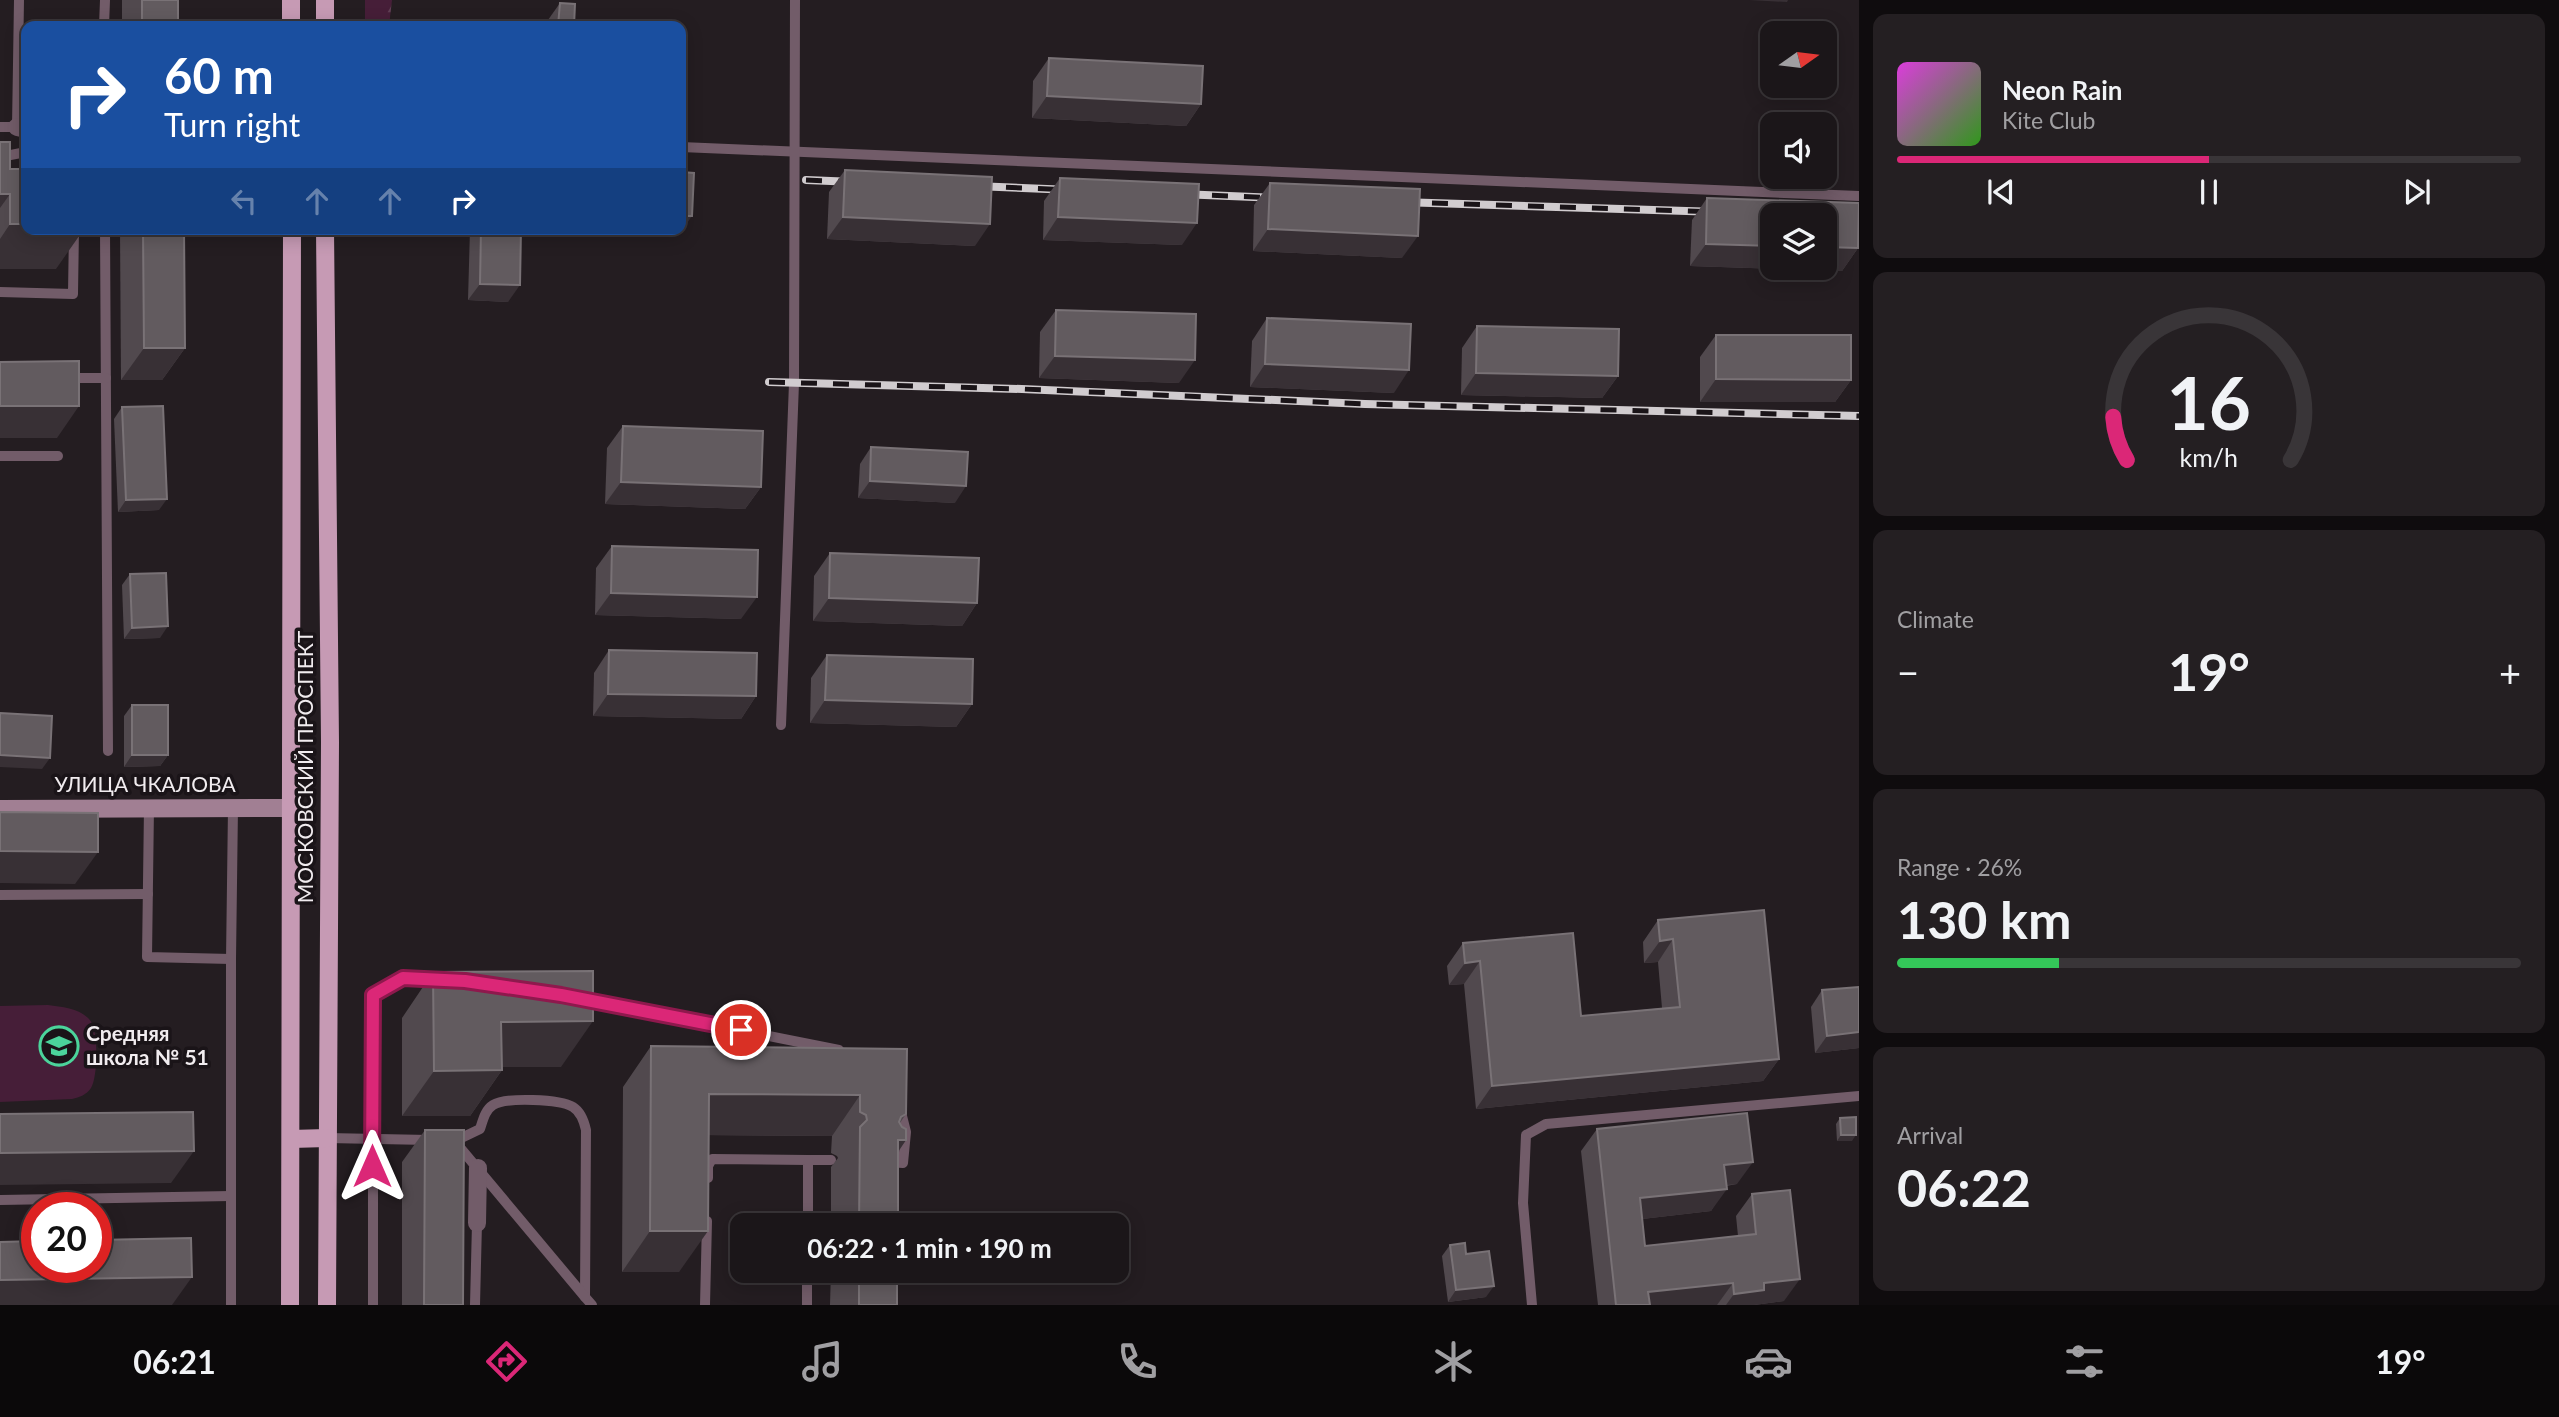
<!DOCTYPE html>
<meta charset="utf-8">
<style>
:root{--surface:#1b1619;--page:#241f22;--text:#f1f3f6;--muted:#a09fa2;--line:#393538;--accent:#db2777}
body{margin:0;font-family:Lato,sans-serif;background:var(--page);color:var(--text);height:100vh;display:flex;flex-direction:column;font-size:26px;white-space:nowrap}
*{box-sizing:border-box;margin:0}
p{font-size:23px;color:var(--muted)}
.icon{flex:none;width:38px;height:38px;fill:none;stroke:currentColor;stroke-width:2;stroke-linecap:round;stroke-linejoin:round}
.map{position:relative;flex:1;overflow:hidden}
.side{display:flex;flex-direction:column;gap:14px;padding:14px;background:#0f0c0e;width:700px}
.side>*{flex:none}
.hud{position:absolute;left:21px;top:21px;width:665px;height:214px;border-radius:14px;box-shadow:0 4px 18px #0003,0 0 0 2px var(--line);background:#1a4fa0;color:#fff;overflow:hidden}
.needle{width:46px;rotate:76deg}
.tools{position:absolute;left:1760px;top:21px;display:grid;gap:14px}
.tools a{display:grid;place-items:center;width:77px;height:77px;border-radius:14px;background:var(--surface);box-shadow:0 4px 18px #0003,0 0 0 2px var(--line);font-size:35px}
.speed{position:absolute;left:21px;top:1192px;display:flex;gap:14px;font-size:35px;font-weight:700;text-align:center}
.speed>*{display:grid;place-content:center;width:91px;height:91px;border-radius:50%;background:var(--surface);box-shadow:0 4px 18px #0003,0 0 0 2px var(--line);line-height:1}
.speed .limit{border:10px solid #d22;background:#fff;color:#111}
.pin{position:absolute;display:grid;place-items:center;width:60px;height:60px;color:#fff;margin:-30px;border:4px solid #fff;border-radius:50%;box-shadow:0 2px 7px #0007}
.me{position:absolute;width:77px;margin:-38px;rotate:0deg;stroke-linejoin:round;filter:drop-shadow(0 0 5px #0008)}
.turn{display:flex;align-items:center;gap:24px;height:147px;padding:0 28px;font-size:32px}
.turn .icon{width:91px;height:91px;stroke-width:2.5}
.turn b{display:block;font-size:49px;line-height:60px}
.lanes{display:flex;align-items:center;height:66px;padding:0 28px;background:#0003;justify-content:center;gap:35px;direction:ltr}
.lanes .off{opacity:.35}
.big{font-size:52px;font-weight:700;line-height:1.1}
.side .card{flex:1;display:flex;flex-direction:column;justify-content:center;gap:10px;min-width:0;padding:0 24px;border-radius:14px;background:var(--page)}
.side .dial{align-items:center;gap:0}
.dial svg{height:182px;overflow:visible;fill:none;stroke:var(--line);stroke-width:7;stroke-linecap:round;text-anchor:middle}
.dial text{fill:var(--text);stroke:none}
.song{display:flex;align-items:center;gap:21px}
.cover{width:84px;height:84px;border-radius:10px;background:linear-gradient(135deg,hsl(300 70% 55%),hsl(110 70% 35%))}
.played{height:7px;border-radius:4px;background:linear-gradient(90deg,var(--accent) 50%,var(--line) 50%)}
.keys{display:flex;justify-content:space-around;direction:ltr}
.heat{display:flex;justify-content:space-between;align-items:center;font-size:38px;direction:ltr}
.charge{height:10px;border-radius:5px;background:linear-gradient(90deg,#34c759 26%,var(--line) 0)}
.trip{position:absolute;left:730px;top:1213px;width:399px;height:70px;border-radius:14px;background:var(--surface);box-shadow:0 4px 18px #0003,0 0 0 2px var(--line);font-weight:700;line-height:70px;text-align:center}
.tab-bar{display:flex;height:112px;justify-content:space-around;align-items:center;background:#0b090a;color:var(--muted)}
.tab-bar .icon{width:49px;height:49px}
.tab-bar .on{color:var(--accent)}
.tab-bar b{font-size:32px;color:var(--text)}
main{display:flex;flex:1;min-height:0}
.map>svg:first-child{display:block}
</style>
<main>
<div class="map">
<svg width="1859" height="1305" viewBox="0 0 1859 1305">
<defs>
<pattern id="forest-firs" width="22" height="20" patternUnits="userSpaceOnUse" patternTransform="scale(1.75)"><rect width="22" height="20" fill="#461e38"/><path d="M5 1l3.5 6h-7zM16 11l3.5 6h-7z" fill="#613f55"/></pattern>
</defs>
<rect width="100%" height="100%" fill="#241d21"/>
<polygon fill="url(#forest-firs)" points="365,0 392,0 389,26 365,26"/>
<path fill="#461e38" d="M48,1005C62,1007 79,1008 89,1019C99,1028 98,1077 91,1088C86,1095 80,1097 72,1099L0,1102V1006Z"/>
<g fill="none" stroke-linecap="round" stroke-linejoin="round">
<g stroke="#725c69" stroke-width="10">
<polyline points="104,26 105,0"/>
<polyline points="0,127 17,127 19,0"/>
<polyline points="681,147 1859,196"/>
<polyline points="0,157 26,152"/>
<polyline points="105,229 108,751"/>
<polyline points="0,292 73,294 74,229"/>
<polyline points="67,378 106,378"/>
<polyline points="0,456 58,456"/>
<polyline points="781,725 794,383 795,0"/>
<polyline points="149,807 147,957 231,959"/>
<polyline points="0,895 148,894"/>
<polyline points="583,999 839,1050"/>
<polyline points="327,1138 429,1140"/>
<path d="M455,1141L480,1129C483,1120 485,1110 493,1105C506,1097 560,1099 573,1107C581,1112 584,1121 586,1130L585,1297L592,1305"/>
<polyline points="457,1144 585,1297"/>
<polyline points="808,1160 831,1160"/>
<polyline points="886,1162 903,1163 906,1132 900,1108"/>
<polyline points="708,1178 708,1166 712,1159 808,1160 808,1225"/>
<polyline points="0,1200 231,1196"/>
<polyline points="231,1305 231,959 233,807"/>
<polyline points="373,1305 373,995 403,978 440,980"/>
<polyline points="475,1305 477,1223"/>
<polyline points="705,1305 707,1221"/>
<polyline points="807,1305 807,1270"/>
<polyline points="1532,1305 1523,1203 1526,1135 1546,1124 1859,1096"/>
</g>
<g stroke="#725c69" stroke-width="18">
<polyline points="17,127 26,129"/>
<polyline points="477,1223 478,1168"/>
</g>
<polyline stroke="#a17f93" stroke-width="18" points="0,809 290,808"/>
<g stroke="#c69ab4" stroke-width="18">
<polyline points="291,0 291,26"/>
<polyline points="325,26 325,0"/>
<polyline points="325,229 330,742 327,1305"/>
<polyline points="291,1139 327,1138"/>
<polyline points="290,1305 292,229"/>
</g>
<g stroke="#d1cccf" stroke-width="8">
<g id="rail">
<polyline points="806,180 855,182"/>
<polyline points="974,186 1072,190"/>
<polyline points="1180,194 1278,198"/>
<polyline points="1400,202 1719,212"/>
<polyline points="769,382 1022,389 1365,404 1859,416"/>
</g>
</g>
<use href="#rail" stroke="#1a1418" stroke-width="5" stroke-dasharray="16" stroke-linecap="butt"/>
</g>
<g fill="#51494e">
<rect x="122" y="0" width="56" height="26"/>
<polygon points="560,3 574,26 547,26 548,20"/>
<polygon points="1049,58 1201,104 1186,126 1032,118 1033,81"/>
<polygon points="0,142 10,169 56,269 0,269"/>
<polygon points="845,170 975,246 827,239 829,192"/>
<polygon points="1060,178 1182,245 1043,240 1044,201"/>
<polygon points="1270,183 1402,258 1253,251 1254,205"/>
<polygon points="1707,198 1858,248 1842,271 1690,266 1692,220"/>
<polygon points="120,229 184,229 185,348 162,380 121,380"/>
<polygon points="470,229 521,229 508,302 468,300"/>
<polygon points="1056,310 1179,383 1039,378 1040,332"/>
<polygon points="1267,318 1394,393 1250,387 1252,341"/>
<polygon points="1477,326 1618,376 1602,398 1461,395 1462,348"/>
<polygon points="1716,335 1851,380 1835,402 1700,402 1700,357"/>
<polygon points="122,407 159,510 118,512 114,419"/>
<polygon points="623,426 761,487 745,509 605,504 607,448"/>
<polygon points="871,447 955,503 858,498 860,464"/>
<polygon points="612,546 741,619 595,615 596,568"/>
<polygon points="830,553 977,603 962,626 813,621 814,576"/>
<polygon points="130,574 160,638 124,639 122,585"/>
<polygon points="609,650 756,696 741,719 593,716 594,673"/>
<polygon points="827,655 972,704 956,727 810,723 811,678"/>
<polygon points="132,705 168,755 160,766 124,767 124,716"/>
<polygon points="1658,920 1779,1059 1763,1081 1476,1109 1464,984 1449,985 1447,966 1463,943 1581,1016 1662,1008 1658,962 1644,963 1643,942"/>
<polygon points="433,972 561,1067 502,1067 502,1070 470,1116 402,1116 402,1018"/>
<polygon points="1859,987 1859,1048 1815,1053 1811,1007 1822,990"/>
<polygon points="651,1046 907,1049 906,1114 900,1123 906,1140 898,1152 898,1225 831,1225 831,1167 838,1158 837,1156 831,1153 832,1136 708,1135 679,1272 622,1272 623,1087"/>
<polygon points="1840,1118 1852,1141 1837,1141 1836,1124"/>
<polygon points="1597,1129 1737,1184 1726,1186 1711,1211 1642,1219 1645,1246 1738,1236 1736,1216 1752,1194 1784,1301 1754,1305 1598,1305 1581,1151"/>
<polygon points="425,1130 463,1305 402,1305 402,1162"/>
<polygon points="1450,1245 1466,1254 1486,1297 1448,1302 1442,1256"/>
<polygon points="831,1270 897,1270 897,1305 830,1305"/>
</g>
<g fill="#383035">
<polygon points="1749,0 1788,0 1787,2"/>
<polygon points="1047,96 1201,104 1186,126 1032,118"/>
<polygon points="0,194 10,194 0,208"/>
<polygon points="681,216 692,216 680,233 636,231 638,229 681,229"/>
<polygon points="843,217 990,224 975,246 827,239"/>
<polygon points="1058,217 1197,223 1182,245 1043,240"/>
<polygon points="10,224 26,224 26,229 84,229 56,269 0,269 0,239"/>
<polygon points="1268,229 1418,236 1402,258 1253,251"/>
<polygon points="1706,244 1773,246 1773,268 1825,268 1825,247 1858,248 1842,271 1690,266"/>
<polygon points="480,284 520,285 508,302 468,300"/>
<polygon points="144,348 185,348 162,380 121,380"/>
<polygon points="1055,356 1195,360 1179,383 1039,378"/>
<polygon points="1265,364 1409,370 1394,393 1250,387"/>
<polygon points="1476,373 1618,376 1602,398 1461,395"/>
<polygon points="1716,379 1851,380 1835,402 1700,402"/>
<polygon points="0,406 79,406 57,438 0,438"/>
<polygon points="870,481 966,486 955,503 858,498"/>
<polygon points="621,482 761,487 745,509 605,504"/>
<polygon points="167,499 159,510 118,512 126,500"/>
<polygon points="611,593 757,597 741,619 595,615"/>
<polygon points="829,598 977,603 962,626 813,621"/>
<polygon points="168,626 160,638 124,639 132,628"/>
<polygon points="608,694 756,696 741,719 593,716"/>
<polygon points="825,700 972,704 956,727 810,723"/>
<polygon points="0,755 50,758 42,769 0,767"/>
<polygon points="132,755 168,755 160,766 124,767"/>
<polygon points="0,851 98,852 75,884 0,883"/>
<polygon points="1673,939 1658,962 1644,963 1660,941"/>
<polygon points="1480,961 1464,984 1449,985 1465,963"/>
<polygon points="593,1021 561,1067 470,1067 501,1022"/>
<polygon points="1859,1032 1859,1048 1815,1053 1827,1036"/>
<polygon points="1779,1059 1763,1081 1476,1109 1492,1086"/>
<polygon points="502,1070 470,1116 402,1116 434,1071"/>
<polygon points="709,1094 860,1095 832,1136 680,1135"/>
<polygon points="1841,1135 1856,1135 1852,1141 1837,1141"/>
<polygon points="898,1140 906,1140 878,1181"/>
<polygon points="194,1151 171,1183 0,1185 0,1153"/>
<polygon points="1753,1162 1737,1184 1708,1187 1724,1165"/>
<polygon points="1727,1189 1711,1211 1625,1221 1640,1198"/>
<polygon points="650,1231 708,1231 679,1272 622,1272"/>
<polygon points="192,1277 172,1305 0,1305 0,1280"/>
<polygon points="1800,1279 1784,1301 1754,1305 1726,1305 1734,1294 1764,1283"/>
<polygon points="1733,1283 1717,1305 1639,1305 1648,1292"/>
<polygon points="1494,1286 1486,1297 1448,1302 1456,1290"/>
</g>
<g fill="#625b5f" stroke="#797276" stroke-width="2">
<rect x="142" y="0" width="36" height="26"/>
<polygon points="560,3 575,4 574,26 558,26"/>
<polygon points="1049,58 1203,66 1201,104 1047,96"/>
<polygon points="0,142 10,142 10,169 26,169 26,224 10,224 10,194 0,194"/>
<polygon points="845,170 992,177 990,224 843,217"/>
<polygon points="681,172 694,173 692,216 681,216"/>
<polygon points="1060,178 1199,184 1197,223 1058,217"/>
<polygon points="1270,183 1420,189 1418,236 1268,229"/>
<polygon points="1707,198 1859,203 1858,248 1825,247 1825,215 1773,215 1773,246 1706,244"/>
<polygon points="143,229 184,229 185,348 144,348"/>
<polygon points="481,229 521,229 520,285 480,284"/>
<polygon points="1056,310 1196,314 1195,360 1055,356"/>
<polygon points="1267,318 1411,324 1409,370 1265,364"/>
<polygon points="1477,326 1619,329 1618,376 1476,373"/>
<polygon points="1716,335 1851,335 1851,380 1716,379"/>
<polygon points="79,361 79,406 0,406 0,362"/>
<polygon points="163,406 167,499 126,500 122,407"/>
<polygon points="623,426 763,431 761,487 621,482"/>
<polygon points="871,447 968,452 966,486 870,481"/>
<polygon points="612,546 758,550 757,597 611,593"/>
<polygon points="830,553 979,558 977,603 829,598"/>
<polygon points="166,573 168,626 132,628 130,574"/>
<polygon points="609,650 757,653 756,696 608,694"/>
<polygon points="827,655 973,659 972,704 825,700"/>
<rect x="132" y="705" width="36" height="50"/>
<polygon points="0,713 52,716 50,758 0,755"/>
<polygon points="0,812 98,813 98,852 0,851"/>
<polygon points="1764,910 1779,1059 1492,1086 1480,961 1465,963 1463,943 1573,933 1581,1016 1680,1007 1673,939 1660,941 1658,920"/>
<polygon points="593,971 593,1021 501,1022 502,1070 434,1071 433,972"/>
<polygon points="1859,987 1859,1032 1827,1036 1822,990"/>
<polygon points="651,1046 907,1049 906,1114 901,1117 899,1122 902,1127 906,1129 906,1140 898,1140 898,1225 859,1225 860,1127 867,1120 866,1115 860,1112 860,1095 709,1094 708,1231 650,1231"/>
<polygon points="193,1112 194,1151 0,1153 0,1114"/>
<polygon points="1747,1113 1753,1162 1724,1165 1727,1189 1640,1198 1645,1246 1756,1234 1752,1194 1790,1190 1800,1279 1764,1283 1764,1290 1734,1294 1733,1283 1648,1292 1650,1305 1616,1305 1597,1129"/>
<polygon points="1856,1117 1856,1135 1841,1135 1840,1118"/>
<polygon points="425,1130 464,1130 463,1305 424,1305"/>
<polygon points="191,1238 192,1277 0,1280 0,1242 37,1241 37,1267 96,1267 96,1240"/>
<polygon points="1465,1243 1466,1254 1489,1251 1494,1286 1456,1290 1450,1245"/>
<rect x="859" y="1270" width="38" height="35"/>
</g>
<g fill="none" stroke-linecap="round" stroke-linejoin="round">
<g stroke="#8e194d" stroke-width="18">
<polyline id="route" points="372,1166 373,995 403,978 465,981 561,995 741,1030"/>
</g>
<use href="#route" stroke="#db2777" stroke-width="12"/>
</g>
<defs>
<g id="school-ring" transform="scale(2.0125)"><circle r="9.5" fill="#1a1418" stroke="#4bd49b" stroke-width="1.5"/><path d="M0-5L7-2L0 1L-7-2ZM-4 1L0 2.5L4 1V4Q0 6-4 4Z" fill="#4bd49b"/></g>
</defs>
<g fill-rule="evenodd">
<use href="#school-ring" x="59" y="1046"/>
</g>
<g text-anchor="middle" stroke-width="7" stroke-linejoin="round" paint-order="stroke">
<g font-size="21" fill="#f1ecef" stroke="#1a1418">
<text transform="translate(306 767) rotate(-90)" y="7">МОСКОВСКИЙ ПРОСПЕКТ</text>
<text x="145" y="792">УЛИЦА ЧКАЛОВА</text>
</g>
<g font-size="21" font-weight="bold" fill="#f1ecef" stroke="#1a1418" text-anchor="start">
<text x="86" y="1041">Средняя<tspan x="86" dy="24">школа № 51</tspan></text>
</g>
</g>
</svg>
<div class="tools">
<a><svg class="needle" viewBox="-14 -14 28 28"><path d="M0-13l5 13h-10z" fill="#e53935"/><path d="M0 13l5-13h-10z" fill="#a09fa2"/></svg></a>
<a><svg class="icon" aria-label="sound" viewBox="0 0 24 24"><path d="M4 9h4l5-4v14l-5-4H4zM17 9q2 3 0 6"/></svg></a>
<a><svg class="icon" aria-label="layers" viewBox="0 0 24 24"><path d="M12 4l9 5-9 5-9-5zM3 14l9 5 9-5"/></svg></a>
</div>
<div class="speed"><div class="limit">20</div></div>
<div class="pin" style="left:741px;top:1030px;background:#d93025"><svg class="icon" aria-label="arrive" viewBox="0 0 24 24"><path d="M6 21V4h12l-3 4 3 4H6"/></svg></div>
<svg class="me" style="left:372px;top:1166px" viewBox="-20 -20 40 40"><path d="M0-17L14 15 0 8-14 15z" fill="#db2777" stroke="#fff" stroke-width="4"/></svg>
<div class="trip">06:22 · 1 min · 190 m</div>
<div class="hud">
<div class="turn"><svg class="icon" aria-label="right" viewBox="0 0 24 24"><path d="M7 20v-9h11M14 6l5 5-5 5"/></svg><div><b>60 m</b>Turn right</div></div>
<div class="lanes"><svg class="icon off" aria-label="left" viewBox="0 0 24 24"><path d="M17 20v-9H6M10 6l-5 5 5 5"/></svg><svg class="icon off" aria-label="ahead" viewBox="0 0 24 24"><path d="M12 20V5M6 11l6-6 6 6"/></svg><svg class="icon off" aria-label="ahead" viewBox="0 0 24 24"><path d="M12 20V5M6 11l6-6 6 6"/></svg><svg class="icon" aria-label="right" viewBox="0 0 24 24"><path d="M7 20v-9h11M14 6l5 5-5 5"/></svg></div>
</div>
</div>
<section class="side">
<div class="card">
<div class="song"><i class="cover"></i><div><b>Neon Rain</b><p>Kite Club</p></div></div>
<div class="played"></div>
<div class="keys"><svg class="icon" aria-label="previous" viewBox="0 0 24 24"><path d="M18 5L8 12l10 7zM5 5v14"/></svg><svg class="icon" aria-label="pause" viewBox="0 0 24 24"><path d="M8 5v14M16 5v14"/></svg><svg class="icon" aria-label="next" viewBox="0 0 24 24"><path d="M6 5l10 7-10 7zM19 5v14"/></svg></div>
</div>
<div class="card dial"><svg viewBox="0 0 100 80">
<path d="M14 69A42 42 0 1 1 86 69"/>
<path d="M14 69A42 42 0 0 1 8 50" stroke="#db2777"/>
<text x="50" y="56" font-size="32" font-weight="700">16</text>
<text x="50" y="72" font-size="11">km/h</text>
</svg></div>
<div class="card"><p>Climate</p>
<div class="heat"><a>−</a><b class="big">19°</b><a>+</a></div>
</div>
<div class="card"><p>Range · 26%</p><b class="big">130 km</b><div class="charge"></div></div>
<div class="card"><p>Arrival</p><b class="big">06:22</b></div>
</section>
</main>
<nav class="tab-bar">
<b>06:21</b>
<svg class="icon on" aria-label="directions" viewBox="0 0 24 24"><path d="M12 3l9 9-9 9-9-9zM9 14v-3h6M13 9l2 2-2 2"/></svg>
<svg class="icon" aria-label="music" viewBox="0 0 24 24"><path d="M9 18V5l10-2v13"/><circle cx="6" cy="18" r="3"/><circle cx="16" cy="16" r="3"/></svg>
<svg class="icon" aria-label="phone" viewBox="0 0 24 24"><path d="M5 4h4l2 5-3 2q2 4 5 5l2-3 5 2v4C11 20 4 13 5 4z"/></svg>
<svg class="icon" aria-label="climate" viewBox="0 0 24 24"><path d="M12 3v18M4 7l16 10M4 17L20 7"/></svg>
<svg class="icon" aria-label="car" viewBox="0 0 24 24"><path d="M5 17H2v-5l4-1 3-4h7l3 4 3 1v5h-3M9 17h6M6 11h13"/><circle cx="7" cy="17" r="2"/><circle cx="17" cy="17" r="2"/></svg>
<svg class="icon" aria-label="filters" viewBox="0 0 24 24"><path d="M4 7h16M4 17h16"/><circle cx="9" cy="7" r="2"/><circle cx="15" cy="17" r="2"/></svg>
<b>19°</b>
</nav>
